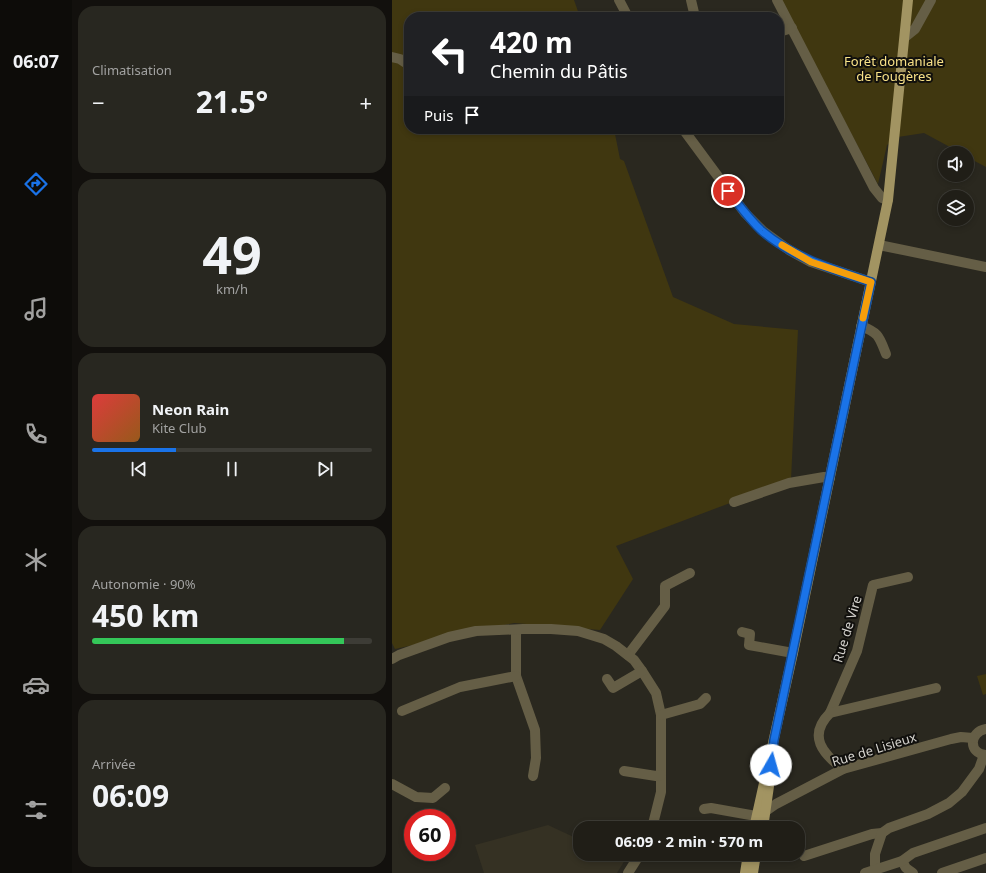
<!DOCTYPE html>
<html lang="fr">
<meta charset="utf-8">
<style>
:root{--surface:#201e17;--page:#282720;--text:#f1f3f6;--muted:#a2a2a1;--line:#3d3c36;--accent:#1a73e8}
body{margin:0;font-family:"Noto Sans",sans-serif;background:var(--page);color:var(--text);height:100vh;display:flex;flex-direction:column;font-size:15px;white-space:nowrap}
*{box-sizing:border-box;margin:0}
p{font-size:13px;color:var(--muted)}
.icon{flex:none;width:22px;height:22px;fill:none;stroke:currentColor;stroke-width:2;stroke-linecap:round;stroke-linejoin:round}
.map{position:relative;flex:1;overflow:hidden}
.side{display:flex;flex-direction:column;gap:6px;padding:6px;background:#12100d;width:320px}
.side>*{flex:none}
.hud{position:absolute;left:12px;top:12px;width:380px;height:122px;border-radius:16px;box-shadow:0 2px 6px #0003,0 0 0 1px var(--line);background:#202124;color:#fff;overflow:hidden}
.buttons{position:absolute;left:546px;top:146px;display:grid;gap:8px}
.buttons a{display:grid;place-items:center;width:36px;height:36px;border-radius:50%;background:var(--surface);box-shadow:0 2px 6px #0003,0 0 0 1px var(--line);font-size:20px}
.speed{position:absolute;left:12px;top:809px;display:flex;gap:8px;font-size:20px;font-weight:700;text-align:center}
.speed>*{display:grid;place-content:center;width:52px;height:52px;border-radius:50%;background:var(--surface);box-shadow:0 2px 6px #0003,0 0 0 1px var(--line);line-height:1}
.speed .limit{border:6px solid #d22;background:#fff;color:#111}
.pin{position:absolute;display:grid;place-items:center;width:34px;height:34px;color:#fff;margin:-17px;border:2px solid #fff;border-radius:50%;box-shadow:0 1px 4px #0007}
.me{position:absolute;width:44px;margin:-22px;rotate:7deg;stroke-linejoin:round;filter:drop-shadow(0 0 3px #0008)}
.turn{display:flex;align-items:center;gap:14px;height:84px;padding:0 20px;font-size:18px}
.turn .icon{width:52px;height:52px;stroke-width:2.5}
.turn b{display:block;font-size:28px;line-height:34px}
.then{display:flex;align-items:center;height:38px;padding:0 20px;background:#0003;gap:8px;font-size:15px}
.big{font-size:30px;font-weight:700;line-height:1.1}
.side .card{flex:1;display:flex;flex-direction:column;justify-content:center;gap:6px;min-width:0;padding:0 14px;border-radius:16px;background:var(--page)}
.side .dial{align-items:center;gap:0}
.dial b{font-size:52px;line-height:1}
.song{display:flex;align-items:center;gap:12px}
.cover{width:48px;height:48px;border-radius:6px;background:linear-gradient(135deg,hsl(0 70% 55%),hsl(30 70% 35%))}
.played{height:4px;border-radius:2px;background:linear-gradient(90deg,var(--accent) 30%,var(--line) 30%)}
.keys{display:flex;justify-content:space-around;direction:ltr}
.heat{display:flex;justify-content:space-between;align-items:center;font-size:22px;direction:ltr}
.charge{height:6px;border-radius:3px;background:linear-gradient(90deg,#34c759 90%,var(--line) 0)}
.trip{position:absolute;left:181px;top:821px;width:232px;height:40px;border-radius:16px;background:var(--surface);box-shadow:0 2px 6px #0003,0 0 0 1px var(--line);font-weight:700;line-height:40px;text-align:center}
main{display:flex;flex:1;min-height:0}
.tab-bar{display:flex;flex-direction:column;width:72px;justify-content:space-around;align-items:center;background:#0d0c09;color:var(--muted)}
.tab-bar .icon{width:28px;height:28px}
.tab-bar .selected{color:var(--accent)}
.tab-bar b{font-size:18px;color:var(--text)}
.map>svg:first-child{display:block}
</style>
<main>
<nav class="tab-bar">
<b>06:07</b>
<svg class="icon selected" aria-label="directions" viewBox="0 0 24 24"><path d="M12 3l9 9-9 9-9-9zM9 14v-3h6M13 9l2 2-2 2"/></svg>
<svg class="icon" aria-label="music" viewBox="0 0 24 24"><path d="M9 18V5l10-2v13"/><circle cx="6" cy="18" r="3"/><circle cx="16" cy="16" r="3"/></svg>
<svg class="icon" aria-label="phone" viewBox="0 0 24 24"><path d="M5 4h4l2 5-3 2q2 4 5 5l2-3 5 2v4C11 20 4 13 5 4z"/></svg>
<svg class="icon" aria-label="climate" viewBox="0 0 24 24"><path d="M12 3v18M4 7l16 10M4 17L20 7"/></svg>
<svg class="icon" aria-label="car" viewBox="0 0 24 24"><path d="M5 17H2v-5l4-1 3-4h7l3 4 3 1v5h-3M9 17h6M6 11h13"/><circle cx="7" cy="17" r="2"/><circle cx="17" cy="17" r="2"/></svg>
<svg class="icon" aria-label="filters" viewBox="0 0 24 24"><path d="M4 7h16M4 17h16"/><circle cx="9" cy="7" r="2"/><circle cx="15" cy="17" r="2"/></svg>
</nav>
<section class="side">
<div class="card"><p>Climatisation</p>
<div class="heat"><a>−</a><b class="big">21.5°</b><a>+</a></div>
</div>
<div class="card dial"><b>49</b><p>km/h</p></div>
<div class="card">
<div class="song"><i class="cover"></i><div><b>Neon Rain</b><p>Kite Club</p></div></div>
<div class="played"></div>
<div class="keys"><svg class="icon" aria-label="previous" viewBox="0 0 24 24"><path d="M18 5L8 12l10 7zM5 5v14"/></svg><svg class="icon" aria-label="pause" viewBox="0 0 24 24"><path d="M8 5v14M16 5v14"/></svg><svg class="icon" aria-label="next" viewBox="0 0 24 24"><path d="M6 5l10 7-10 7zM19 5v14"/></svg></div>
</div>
<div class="card"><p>Autonomie · 90%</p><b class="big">450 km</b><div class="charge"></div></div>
<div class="card"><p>Arrivée</p><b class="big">06:09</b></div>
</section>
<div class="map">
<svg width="594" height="873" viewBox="0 0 594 873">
<rect width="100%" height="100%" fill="#2a281f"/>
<polygon fill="#353123" points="156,825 188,840 188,854 219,854 233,860 225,873 92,873 83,845"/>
<g fill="#403710">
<polygon points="0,0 182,0 188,17 17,17 17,129 222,129 228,159 232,161 281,297 342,324 406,330 399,480 224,546 241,579 208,630 122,623 3,649 0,643"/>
<polygon points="388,0 594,0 594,167 575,157 575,153 569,153 532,133 506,137 495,145 486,184"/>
<polygon points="594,674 594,694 591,695 585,676"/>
</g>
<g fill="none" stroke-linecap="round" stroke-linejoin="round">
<g stroke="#655e46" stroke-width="10">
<polyline points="227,0 236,17"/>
<polyline points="299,0 303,17"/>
<polyline points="385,0 482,188 490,198 496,200"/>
<polyline points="387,32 400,28"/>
<polyline points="513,37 523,29 539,0"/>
<polyline points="0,57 8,59 17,65"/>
<polyline points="291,129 353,213 371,231 397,250 419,262 479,282"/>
<polyline points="487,245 594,267"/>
<path d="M469,326C487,333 487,336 494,354"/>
<polyline points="342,502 397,483 432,477 438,478"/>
<polyline points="124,630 124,676 143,730 144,758 141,776"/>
<polyline points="350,632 358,634 357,645 401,653"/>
<polyline points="236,655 273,606 273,586 298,573"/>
<polyline points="0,659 7,655 57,637 84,631 131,629 159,629 186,631 212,639 224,646 242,660 250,671 264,693 269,715 269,792 260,828"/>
<polyline points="215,679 221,688 250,671"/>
<polyline points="10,711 68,687 124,676"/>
<polyline points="438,713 465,651 481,585 516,577"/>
<polyline points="269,715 308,704 314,698"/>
<path d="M594,729C577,732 576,753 594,755"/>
<path d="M451,769C431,754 415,736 438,713L544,688"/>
<polyline points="232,771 264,776 269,775"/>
<polyline points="0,784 24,797 41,798 53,788"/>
<polyline points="312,809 319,808 364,816"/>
<polyline points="374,811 384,804 451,769 559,739 569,737 581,738"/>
<polyline points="412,856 480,834 490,833"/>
<polyline points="510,861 514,868 521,873"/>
<polyline points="484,869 483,865 483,854 490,833 497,828 536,814 557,803 570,792 587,769 592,755"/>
<polyline points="236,873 248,854"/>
<polyline points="473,873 510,861 521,853 594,828"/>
<polyline points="550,873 594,858"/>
</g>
<g stroke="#a29462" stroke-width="10">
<polyline points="362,828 401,653 496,200 516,0"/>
<polyline points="371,828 377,786"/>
<polyline points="353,873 356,854"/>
<polyline points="361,873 364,854"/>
</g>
</g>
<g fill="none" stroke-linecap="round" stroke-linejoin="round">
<g stroke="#114b97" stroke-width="10">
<path id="route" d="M336,191C347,205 357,219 370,231C402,258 440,269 479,282L382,740L379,765"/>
</g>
<use href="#route" stroke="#1a73e8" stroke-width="7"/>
<polyline stroke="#f59e0b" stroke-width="7" points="390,245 419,262 479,282 471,318"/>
</g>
<g text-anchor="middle" stroke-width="4" stroke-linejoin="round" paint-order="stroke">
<g font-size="13" fill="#f8e187" stroke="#11100d">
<text x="502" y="66">Forêt domaniale<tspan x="502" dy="15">de Fougères</tspan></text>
</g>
<g font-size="13" fill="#d4d2cd" stroke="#11100d">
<text transform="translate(455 629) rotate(-73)" y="5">Rue de Vire</text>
<text transform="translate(482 749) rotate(-17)" y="5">Rue de Lisieux</text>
</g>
</g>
</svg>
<div class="buttons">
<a><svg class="icon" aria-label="sound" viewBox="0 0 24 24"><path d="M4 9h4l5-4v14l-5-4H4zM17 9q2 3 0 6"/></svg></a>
<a><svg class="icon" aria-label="layers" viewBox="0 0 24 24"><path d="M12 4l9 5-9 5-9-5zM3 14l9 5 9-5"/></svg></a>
</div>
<div class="speed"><div class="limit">60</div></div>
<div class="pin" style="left:336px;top:191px;background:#d93025"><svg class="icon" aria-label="arrive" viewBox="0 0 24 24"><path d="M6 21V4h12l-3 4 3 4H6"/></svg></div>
<svg class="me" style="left:379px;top:765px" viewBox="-20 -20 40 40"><circle r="19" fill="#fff"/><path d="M0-13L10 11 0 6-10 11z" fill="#1a73e8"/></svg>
<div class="trip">06:09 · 2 min · 570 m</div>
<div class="hud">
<div class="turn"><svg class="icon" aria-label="left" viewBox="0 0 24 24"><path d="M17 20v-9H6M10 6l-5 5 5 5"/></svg><div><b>420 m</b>Chemin du Pâtis</div></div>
<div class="then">Puis<svg class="icon" aria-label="arrive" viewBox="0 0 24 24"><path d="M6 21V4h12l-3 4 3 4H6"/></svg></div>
</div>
</div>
</main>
